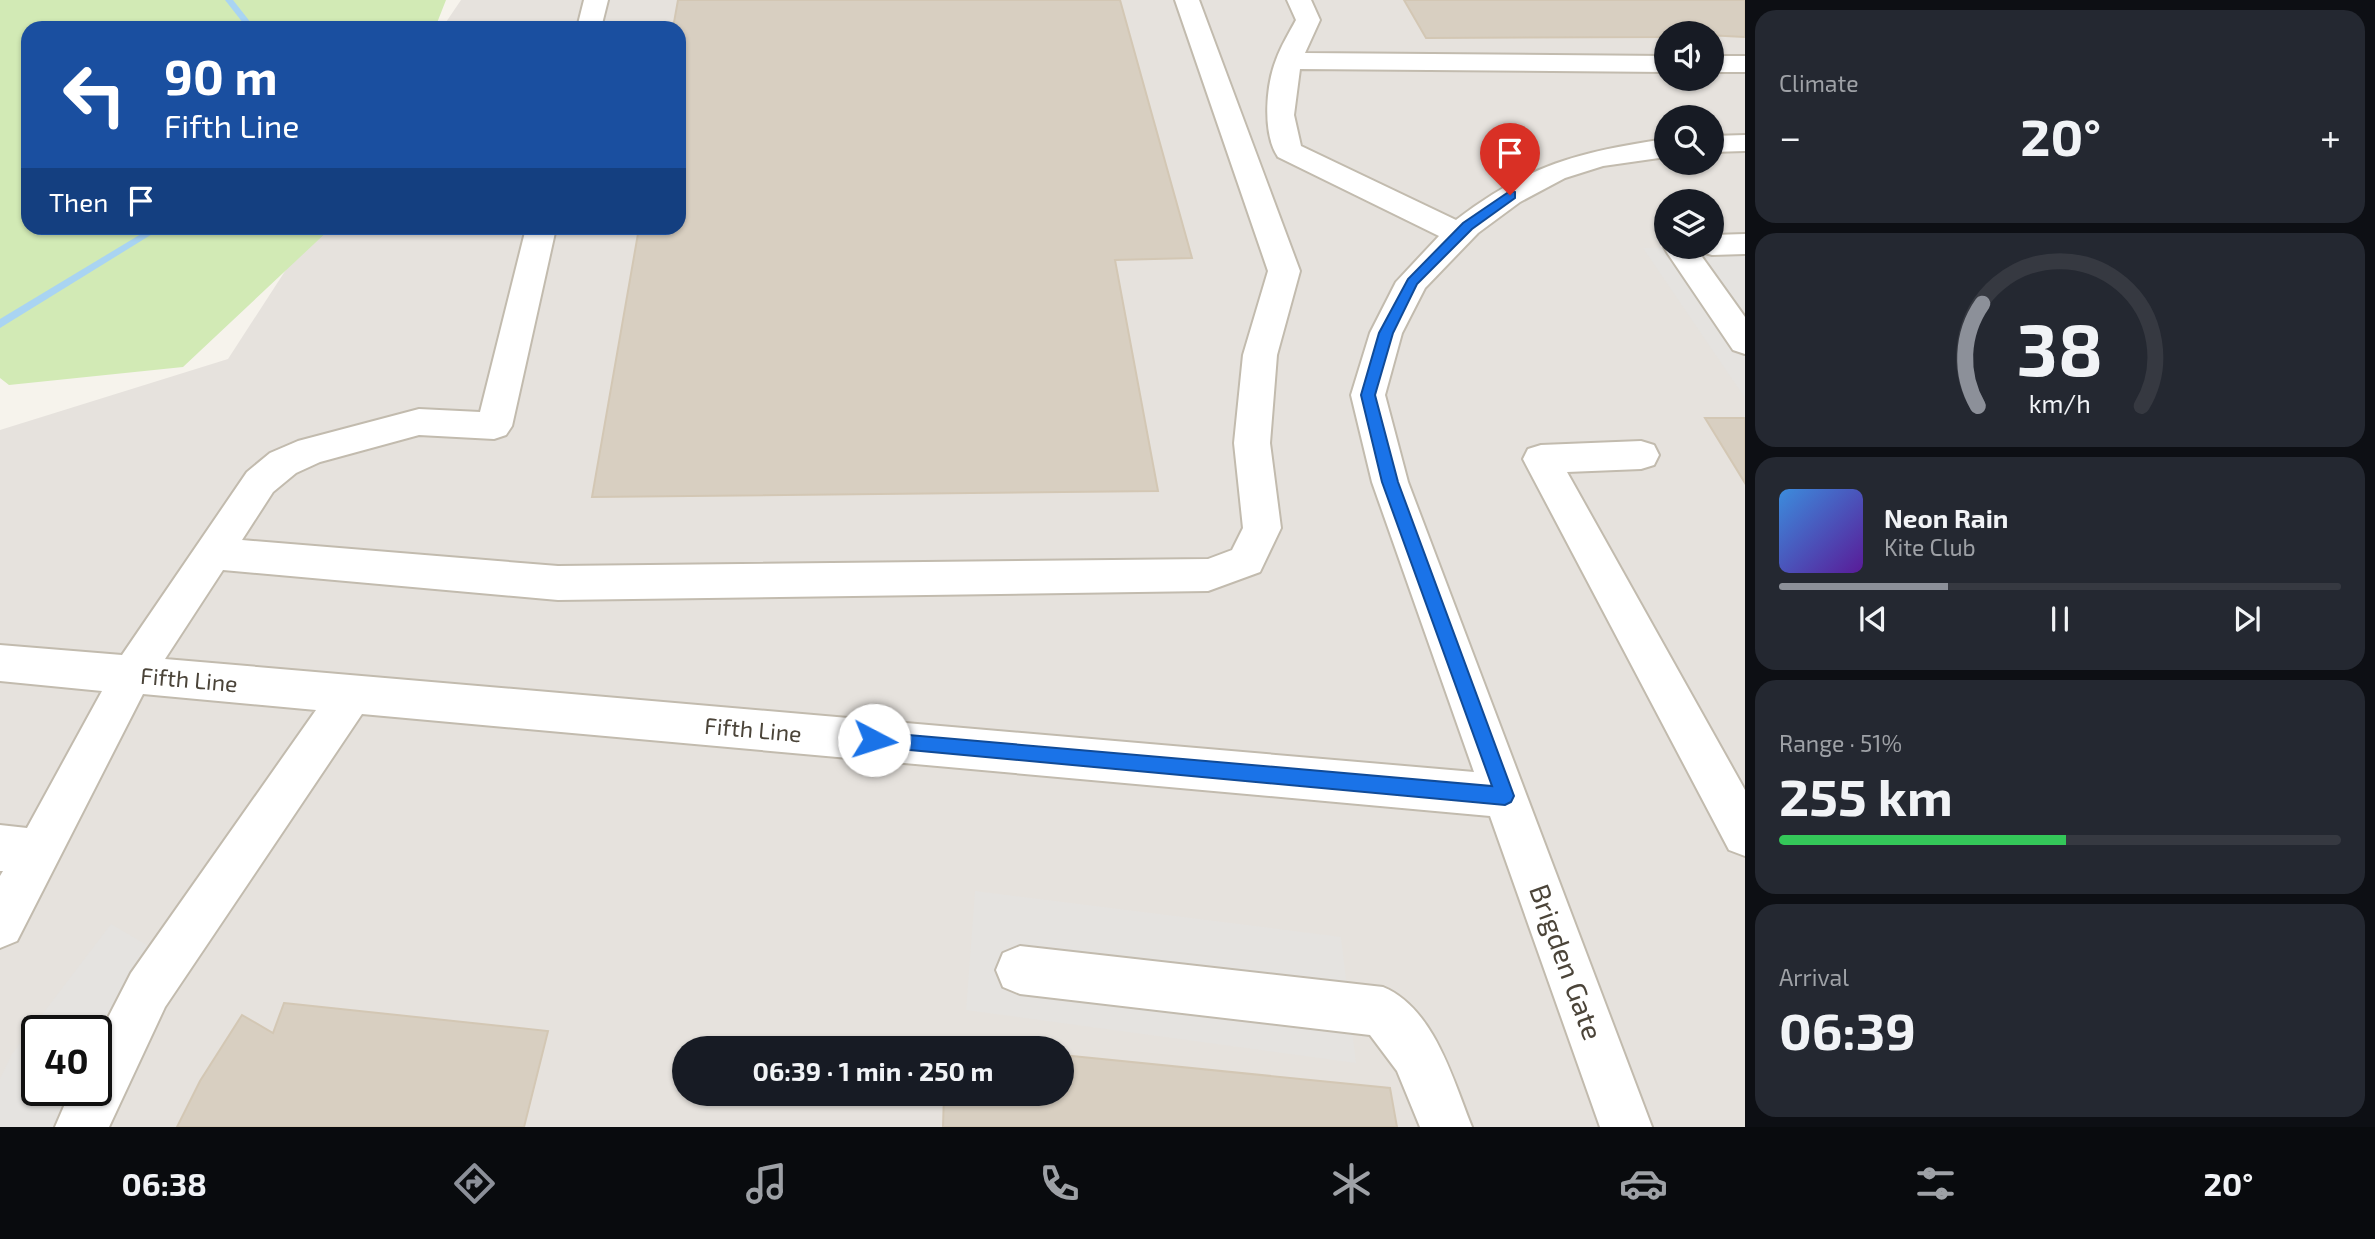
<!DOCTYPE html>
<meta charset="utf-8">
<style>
:root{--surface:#171b24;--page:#242831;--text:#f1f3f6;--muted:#9ea1a6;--line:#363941;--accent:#8c9099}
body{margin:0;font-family:"Exo 2",sans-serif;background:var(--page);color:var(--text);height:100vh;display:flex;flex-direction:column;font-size:26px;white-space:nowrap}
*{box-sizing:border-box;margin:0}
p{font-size:23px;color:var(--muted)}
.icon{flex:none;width:38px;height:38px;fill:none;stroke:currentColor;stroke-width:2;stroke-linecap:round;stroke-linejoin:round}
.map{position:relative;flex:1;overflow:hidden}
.details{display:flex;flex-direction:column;gap:10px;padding:10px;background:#0d0f14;width:630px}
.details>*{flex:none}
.guide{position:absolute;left:21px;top:21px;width:665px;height:214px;border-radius:21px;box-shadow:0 2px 5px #0004;background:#1a4fa0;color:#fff;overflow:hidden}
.buttons{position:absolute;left:1654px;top:21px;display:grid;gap:14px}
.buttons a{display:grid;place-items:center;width:70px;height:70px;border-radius:50%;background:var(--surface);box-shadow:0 2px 5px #0004;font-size:35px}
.speed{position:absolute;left:21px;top:1015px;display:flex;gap:14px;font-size:35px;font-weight:700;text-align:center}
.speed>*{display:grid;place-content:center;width:91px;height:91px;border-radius:50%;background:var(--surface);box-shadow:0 2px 5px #0004;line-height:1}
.speed .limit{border:4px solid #111;border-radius:10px;background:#fff;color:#111}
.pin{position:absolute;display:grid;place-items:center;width:60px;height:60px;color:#fff;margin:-72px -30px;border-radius:50% 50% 50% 0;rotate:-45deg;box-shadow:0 0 7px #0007}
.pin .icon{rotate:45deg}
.me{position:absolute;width:77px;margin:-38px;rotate:95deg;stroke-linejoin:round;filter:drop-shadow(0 0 5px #0008)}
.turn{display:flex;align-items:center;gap:24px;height:147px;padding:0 28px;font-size:32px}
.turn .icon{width:91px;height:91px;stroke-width:2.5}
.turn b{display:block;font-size:49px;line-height:60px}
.then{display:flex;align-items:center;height:66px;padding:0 28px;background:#0003;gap:14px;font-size:26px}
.big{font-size:52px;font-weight:700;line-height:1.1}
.details .widget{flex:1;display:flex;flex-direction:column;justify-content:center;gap:10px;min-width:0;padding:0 24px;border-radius:21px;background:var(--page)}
.details .dial{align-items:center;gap:0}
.dial svg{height:182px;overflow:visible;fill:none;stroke:var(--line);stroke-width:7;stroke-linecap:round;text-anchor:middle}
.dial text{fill:var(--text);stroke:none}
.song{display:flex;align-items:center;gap:21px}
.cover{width:84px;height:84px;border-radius:10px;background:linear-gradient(135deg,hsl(210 70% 55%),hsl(270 70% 35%))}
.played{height:7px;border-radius:4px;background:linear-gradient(90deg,var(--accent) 30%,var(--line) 30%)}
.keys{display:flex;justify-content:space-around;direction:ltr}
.heat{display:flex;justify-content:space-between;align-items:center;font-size:38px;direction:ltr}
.charge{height:10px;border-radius:5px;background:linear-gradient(90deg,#34c759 51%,var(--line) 0)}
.trip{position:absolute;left:672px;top:1036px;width:402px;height:70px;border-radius:35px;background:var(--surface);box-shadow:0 2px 5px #0004;font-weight:700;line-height:70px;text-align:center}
.dock{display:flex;height:112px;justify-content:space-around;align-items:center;background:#090b0e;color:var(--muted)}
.dock .icon{width:49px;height:49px}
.dock .selected{color:var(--accent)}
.dock b{font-size:32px;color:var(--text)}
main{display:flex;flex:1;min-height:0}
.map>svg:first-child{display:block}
</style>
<main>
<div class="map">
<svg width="1745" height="1127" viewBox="0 0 1745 1127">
<rect width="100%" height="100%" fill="#f6f3ec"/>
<path fill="#e6e2dd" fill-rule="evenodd" d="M461,0H1745V1127H0V430L228,359L313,228H679V28H442ZM1666,33H1712V79H1666ZM1666,117H1712V163H1666ZM1666,201H1712V247H1666ZM37,1031H96V1090H37ZM684,1048H1062V1094H684Z"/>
<polygon fill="#d2eab5" points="0,0 446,0 435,28 28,28 28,228 331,228 183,367 9,385 0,378"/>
<g fill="#e5e3e0" fill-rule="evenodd">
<polygon points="1712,232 1745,232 1745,398 1643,248 1712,247"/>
<polygon points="975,891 1341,937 1356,1063 966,1010"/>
<path d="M111,924L187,969L92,1127H0V1079L12,1054ZM37,1031H96V1090H37Z"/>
</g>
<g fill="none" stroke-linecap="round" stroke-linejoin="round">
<g fill="#a9d4f2" fill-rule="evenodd">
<polygon points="225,0 233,0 255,28 247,28"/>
<polygon points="151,228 162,228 0,328 0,319"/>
</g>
</g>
<g fill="#d8cfc1" stroke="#d3c7b4" stroke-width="2">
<polygon points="678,0 1120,0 1192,258 1115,260 1158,491 592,497 639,228 679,228 679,28 673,28"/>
<polygon points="1404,0 1745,0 1745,37 1666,33 1666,37 1426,38"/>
<polygon points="1705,418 1745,418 1745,483"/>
<polygon points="284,1003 548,1031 524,1127 177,1127 200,1081 242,1015 273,1033"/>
<polygon points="1062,1055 1390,1088 1397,1127 943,1127 944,1094 1062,1094"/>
</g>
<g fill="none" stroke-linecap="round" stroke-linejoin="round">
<g stroke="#c2bbae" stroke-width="4">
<g id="minor">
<polygon points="584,0 608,0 601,28 577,28"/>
<path d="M1175,0H1199L1300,271L1277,355L1270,443L1281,528L1260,572L1208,591L558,600L223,570L165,659L1474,772L1372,482L1351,395L1370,333L1396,282L1439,236L1278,157C1262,134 1266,85 1276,60C1281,46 1289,33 1296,20L1287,0H1311L1320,20L1305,53L1666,56V72L1300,69L1294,115L1301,146L1456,220C1528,165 1578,152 1666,139V157L1603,166L1565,178L1520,202L1478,233L1425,288L1402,333L1385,395L1408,482L1652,1127H1600L1490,816L362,714L165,1007L109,1127H55L71,1090H96V1041L131,973L316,710L143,694L17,941L0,948V876L3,871H0V825L27,828L102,691L0,681V645L122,655L247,472L270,453L298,441L419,409L480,412L526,228H556L512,426L506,435L494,439L419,435L320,462L296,473L273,492L242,540L558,566L1208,559L1232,550L1243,528L1234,443L1243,355L1268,271Z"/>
<rect x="1712" y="56" width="33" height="16"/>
<polygon points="1745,135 1745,151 1712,152 1712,136"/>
<polygon points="1745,234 1745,254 1712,255 1701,252 1698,247 1712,247 1712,235"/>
<polygon points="1666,243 1666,247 1695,247 1745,317 1745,354 1733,350 1668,254 1664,247"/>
<polygon points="1641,441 1654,445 1659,455 1654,465 1641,469 1567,472 1745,790 1745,856 1729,850 1523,459 1528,449 1541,445"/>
<path d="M1020,946L1383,987C1434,1008 1453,1080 1472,1127H1420L1397,1071L1370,1035L1020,994L1003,987L996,970L1003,953Z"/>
</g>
</g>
<use href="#minor" fill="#fff" fill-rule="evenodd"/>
</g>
<polygon fill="#1a73e8" stroke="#114b97" stroke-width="2" points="1510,191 1515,192 1515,198 1472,229 1417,284 1393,333 1375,395 1398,482 1514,796 1511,802 1505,805 867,746 865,740 867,735 874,732 1492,786 1382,482 1361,395 1379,333 1408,279 1463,223"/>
<g text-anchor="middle" stroke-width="6" stroke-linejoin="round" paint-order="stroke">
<g font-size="23" fill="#4b4439" stroke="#fff">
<text transform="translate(189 680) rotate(5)" y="8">Fifth Line</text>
<text transform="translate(753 730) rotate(5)" y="8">Fifth Line</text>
</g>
<g font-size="28" fill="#4b4439" stroke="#fff">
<text transform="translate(1566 962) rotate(70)" y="10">Brigden Gate</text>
</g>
</g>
</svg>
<div class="buttons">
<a><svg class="icon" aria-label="sound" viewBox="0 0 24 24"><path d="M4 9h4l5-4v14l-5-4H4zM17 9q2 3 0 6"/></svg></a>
<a><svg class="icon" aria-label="search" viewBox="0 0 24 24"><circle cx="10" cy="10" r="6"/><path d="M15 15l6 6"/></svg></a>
<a><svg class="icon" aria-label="layers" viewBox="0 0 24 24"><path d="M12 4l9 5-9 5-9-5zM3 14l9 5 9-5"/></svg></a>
</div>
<div class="speed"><div class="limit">40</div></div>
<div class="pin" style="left:1510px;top:195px;background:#d93025"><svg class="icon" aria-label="arrive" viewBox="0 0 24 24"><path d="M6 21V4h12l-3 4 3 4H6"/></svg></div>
<svg class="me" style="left:874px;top:740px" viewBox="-20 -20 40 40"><circle r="19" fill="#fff"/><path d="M0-13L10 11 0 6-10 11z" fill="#1a73e8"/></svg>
<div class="trip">06:39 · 1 min · 250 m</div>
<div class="guide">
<div class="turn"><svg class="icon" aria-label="left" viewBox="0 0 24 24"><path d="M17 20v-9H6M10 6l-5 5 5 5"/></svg><div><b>90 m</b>Fifth Line</div></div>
<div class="then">Then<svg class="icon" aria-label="arrive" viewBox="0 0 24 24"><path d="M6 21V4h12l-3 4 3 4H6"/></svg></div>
</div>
</div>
<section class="details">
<div class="widget"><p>Climate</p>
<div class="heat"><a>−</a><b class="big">20°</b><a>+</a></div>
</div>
<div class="widget dial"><svg viewBox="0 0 100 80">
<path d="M14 69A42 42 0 1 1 86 69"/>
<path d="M14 69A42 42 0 0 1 16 24" stroke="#8c9099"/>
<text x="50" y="56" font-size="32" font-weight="700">38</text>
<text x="50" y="72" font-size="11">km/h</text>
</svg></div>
<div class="widget">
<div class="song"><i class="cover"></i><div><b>Neon Rain</b><p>Kite Club</p></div></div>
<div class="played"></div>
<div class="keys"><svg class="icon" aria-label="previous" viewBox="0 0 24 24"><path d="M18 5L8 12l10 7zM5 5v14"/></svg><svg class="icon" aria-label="pause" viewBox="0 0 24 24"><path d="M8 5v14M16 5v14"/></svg><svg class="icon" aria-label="next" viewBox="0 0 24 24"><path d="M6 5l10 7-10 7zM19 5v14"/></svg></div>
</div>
<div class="widget"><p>Range · 51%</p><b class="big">255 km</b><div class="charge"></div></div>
<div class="widget"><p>Arrival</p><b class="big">06:39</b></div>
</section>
</main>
<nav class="dock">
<b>06:38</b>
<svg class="icon selected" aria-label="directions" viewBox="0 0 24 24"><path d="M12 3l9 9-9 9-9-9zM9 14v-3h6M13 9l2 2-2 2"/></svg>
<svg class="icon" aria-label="music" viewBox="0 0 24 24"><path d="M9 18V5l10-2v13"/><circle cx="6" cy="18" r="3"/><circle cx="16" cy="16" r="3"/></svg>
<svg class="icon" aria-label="phone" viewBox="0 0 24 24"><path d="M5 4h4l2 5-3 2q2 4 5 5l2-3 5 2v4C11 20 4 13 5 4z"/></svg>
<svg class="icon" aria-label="climate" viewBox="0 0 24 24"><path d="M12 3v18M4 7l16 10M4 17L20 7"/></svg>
<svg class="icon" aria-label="car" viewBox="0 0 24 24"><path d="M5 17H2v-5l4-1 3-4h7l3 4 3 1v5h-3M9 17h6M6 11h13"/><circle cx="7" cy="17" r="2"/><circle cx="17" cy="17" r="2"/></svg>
<svg class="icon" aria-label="filters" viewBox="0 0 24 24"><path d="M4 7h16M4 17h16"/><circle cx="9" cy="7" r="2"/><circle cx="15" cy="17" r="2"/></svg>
<b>20°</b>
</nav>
